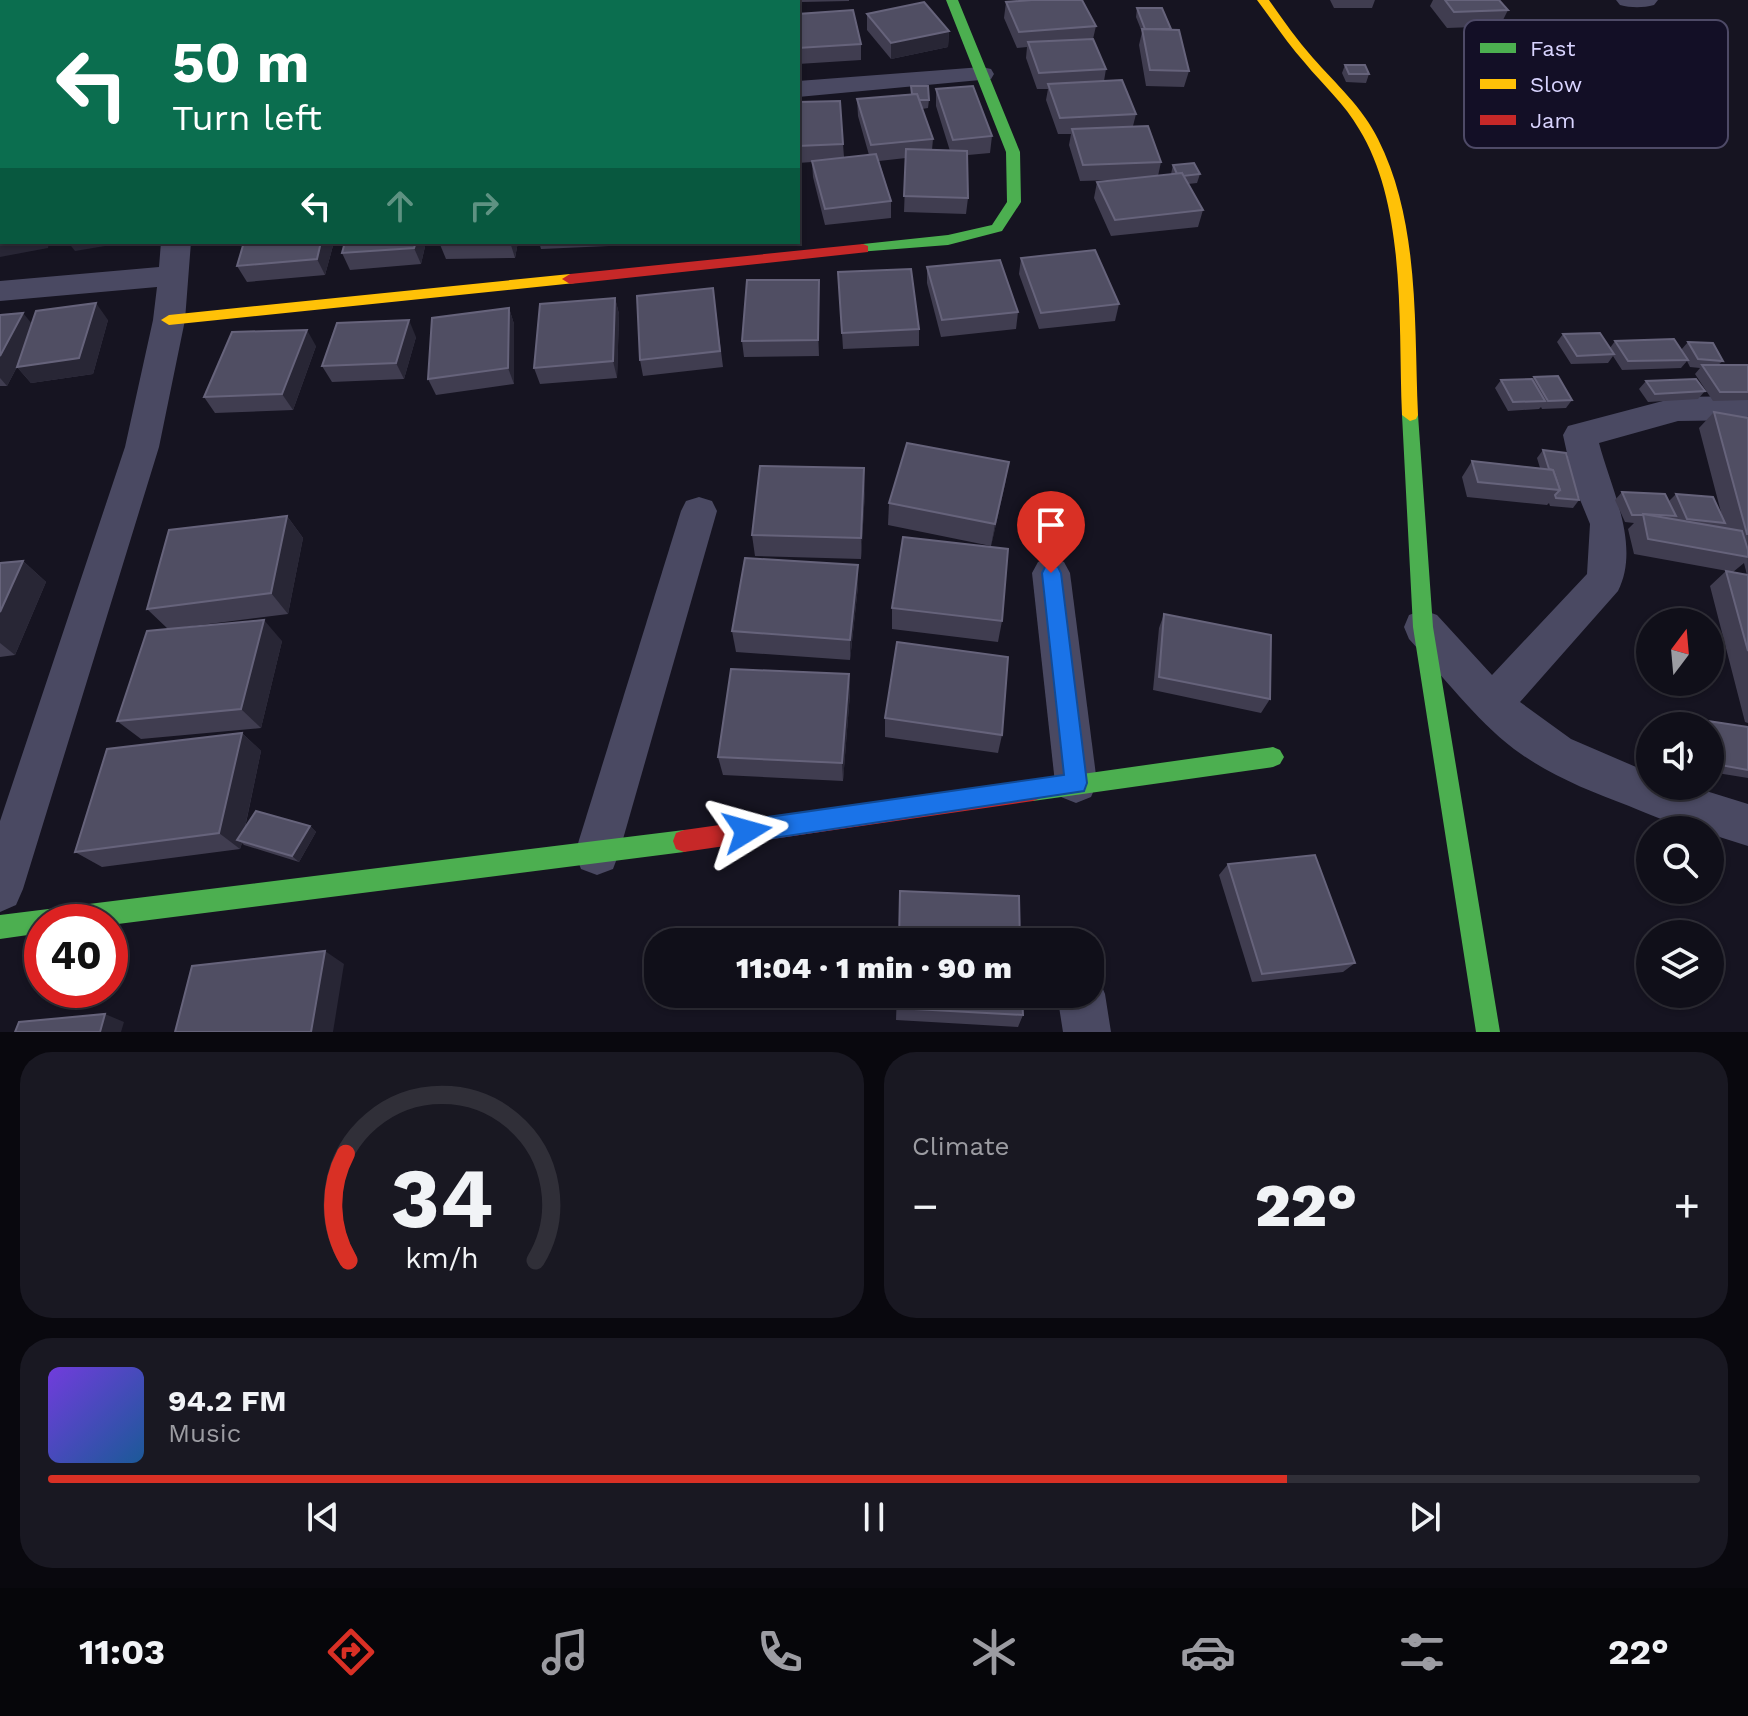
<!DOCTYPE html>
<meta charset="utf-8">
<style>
:root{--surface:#100f19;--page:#191822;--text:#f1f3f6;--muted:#9c9ca2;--line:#302f38;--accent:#d93025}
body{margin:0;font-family:"Work Sans",sans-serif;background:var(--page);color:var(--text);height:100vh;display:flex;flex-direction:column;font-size:30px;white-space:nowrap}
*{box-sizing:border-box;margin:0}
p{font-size:26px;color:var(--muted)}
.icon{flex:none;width:44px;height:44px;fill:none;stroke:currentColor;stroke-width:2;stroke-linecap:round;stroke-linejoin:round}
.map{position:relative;height:1032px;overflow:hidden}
.drawer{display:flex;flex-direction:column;gap:20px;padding:20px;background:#09080e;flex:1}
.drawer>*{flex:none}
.hud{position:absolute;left:0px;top:0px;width:800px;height:244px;box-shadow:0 2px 6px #0004,0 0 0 2px var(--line);background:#0b6e4f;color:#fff;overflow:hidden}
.needle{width:52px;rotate:16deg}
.fabs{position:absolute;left:1636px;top:608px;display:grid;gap:16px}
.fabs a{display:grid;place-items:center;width:88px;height:88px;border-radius:50%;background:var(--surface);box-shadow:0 2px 6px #0004,0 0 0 2px var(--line);font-size:40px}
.speed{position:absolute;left:24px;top:904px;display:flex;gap:16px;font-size:40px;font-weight:700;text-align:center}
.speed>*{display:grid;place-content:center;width:104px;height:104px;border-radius:50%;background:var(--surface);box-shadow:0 2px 6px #0004,0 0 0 2px var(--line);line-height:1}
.speed .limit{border:12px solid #d22;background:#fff;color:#111}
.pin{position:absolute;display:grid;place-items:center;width:68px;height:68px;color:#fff;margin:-82px -34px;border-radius:50% 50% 50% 0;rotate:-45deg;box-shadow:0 0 8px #0007}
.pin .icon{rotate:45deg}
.me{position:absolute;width:88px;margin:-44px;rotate:82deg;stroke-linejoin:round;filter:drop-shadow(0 0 6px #0008)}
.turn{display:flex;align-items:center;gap:28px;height:168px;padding:0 40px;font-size:36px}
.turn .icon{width:104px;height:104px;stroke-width:2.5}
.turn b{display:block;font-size:56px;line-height:68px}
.lanes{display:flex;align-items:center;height:76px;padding:0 40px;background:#0003;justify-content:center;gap:40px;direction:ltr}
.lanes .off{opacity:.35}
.big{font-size:60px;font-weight:800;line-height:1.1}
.drawer .tile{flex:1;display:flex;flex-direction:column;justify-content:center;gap:12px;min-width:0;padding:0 28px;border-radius:32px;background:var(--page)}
.drawer .dial{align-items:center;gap:0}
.dial svg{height:208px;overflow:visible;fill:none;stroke:var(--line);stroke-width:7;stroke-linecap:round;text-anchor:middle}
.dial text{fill:var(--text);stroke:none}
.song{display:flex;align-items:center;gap:24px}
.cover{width:96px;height:96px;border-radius:12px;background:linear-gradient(135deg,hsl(260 70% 55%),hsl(210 70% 35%))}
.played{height:8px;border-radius:4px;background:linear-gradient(90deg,var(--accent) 75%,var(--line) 75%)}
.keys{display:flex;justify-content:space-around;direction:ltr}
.heat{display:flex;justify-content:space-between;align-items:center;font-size:44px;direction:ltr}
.drawer .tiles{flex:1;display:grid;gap:20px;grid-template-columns:1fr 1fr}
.tile:last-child{grid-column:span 2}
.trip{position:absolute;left:644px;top:928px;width:460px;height:80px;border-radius:32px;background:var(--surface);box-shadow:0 2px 6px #0004,0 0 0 2px var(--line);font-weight:800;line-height:80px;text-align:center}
.tab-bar{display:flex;height:128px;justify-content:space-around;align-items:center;background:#06060a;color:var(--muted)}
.tab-bar .icon{width:56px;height:56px}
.tab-bar .active{color:var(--accent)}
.tab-bar b{font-size:36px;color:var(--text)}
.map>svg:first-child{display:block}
</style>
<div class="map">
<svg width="1748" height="1032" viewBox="0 0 1748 1032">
<rect width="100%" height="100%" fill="#161421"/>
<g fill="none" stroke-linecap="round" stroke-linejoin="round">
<g fill="#4a4962" fill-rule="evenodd">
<polygon points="79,0 123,0 77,2"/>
<polygon points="249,0 273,0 248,2"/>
<path d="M1616,0H1658L1654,5C1643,8 1631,8 1620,5Z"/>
<rect x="0" y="3" width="2" height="14"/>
<polygon points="982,67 991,69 994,74 991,79 798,97 798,81"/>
<polygon points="161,242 191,242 185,320 159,447 23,889 16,905 0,912 0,821 125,447 153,320 157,287 0,301 0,281 159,267"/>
<path d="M1748,396V420L1678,421L1599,443C1611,489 1641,545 1618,591L1520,702L1571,739L1650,773V786H1690L1748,804V846L1710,834V830C1683,830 1654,816 1629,806C1589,791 1549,775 1514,749C1474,718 1443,676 1409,639L1404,627L1409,615L1423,610L1437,615L1492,675L1587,574L1590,524L1574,485L1563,435L1568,426L1678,397Z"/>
<polygon points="699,497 712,501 717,511 619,853 613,869 597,875 581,869 575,853 681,511 686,501"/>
<polygon points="1051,557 1064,562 1070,573 1097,783 1091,797 1076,803 1061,797 1055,783 1032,573 1038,562"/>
<polygon points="1090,974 1098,977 1105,994 1111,1032 1063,1032 1057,994 1090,994"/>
</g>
<g fill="#4caf50" fill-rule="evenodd">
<polygon points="946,0 958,0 1020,152 1021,202 1002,231 948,245 858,252 858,246 863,244 948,235 992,225 1007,202 1006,152"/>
<polygon points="1410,409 1418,415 1433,627 1500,1032 1476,1032 1413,627 1402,415"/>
<polygon points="1273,747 1280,750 1284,757 1280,764 1273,767 1033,801 1025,798 1022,791 1025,784 1033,781"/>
<polygon points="684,830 692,833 695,841 692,849 684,852 110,925 110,922 42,922 42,933 0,939 0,915"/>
</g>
<g fill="#ffc107" fill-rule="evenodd">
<path d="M1257,0H1269C1283,20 1297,40 1313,58C1336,84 1363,108 1378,139C1420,222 1414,325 1418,415L1416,419L1410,421L1402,415C1398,326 1407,207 1359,129C1345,104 1323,85 1305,63C1287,43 1273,21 1257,0Z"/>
<polygon points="570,274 578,279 575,283 169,325 161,320 169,315"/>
</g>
<g fill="#c62828" fill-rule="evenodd">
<polygon points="863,244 868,246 868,252 570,284 562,279 570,274"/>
<polygon points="1033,781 1041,784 1044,791 1041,798 1033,801 684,852 676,849 673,841 676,833 684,830"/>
</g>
</g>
<g fill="#403d50">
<polygon points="636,0 689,0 688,2 637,2"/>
<polygon points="801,0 849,0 849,1 801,2"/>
<polygon points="1330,0 1375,0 1372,8 1334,8"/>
<polygon points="1433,0 1499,0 1508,10 1500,26 1447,28 1430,6"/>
<polygon points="1006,2 1096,26 1093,39 1106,69 1104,81 1136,114 1133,126 1161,162 1158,176 1171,174 1173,165 1200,174 1197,183 1188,184 1203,210 1198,227 1111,236 1094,198 1097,182 1115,180 1080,181 1069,145 1071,134 1058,134 1046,100 1048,89 1037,89 1026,58 1027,47 1017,48 1004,18"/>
<polygon points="1137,8 1171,29 1189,71 1184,87 1146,86 1139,45 1142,32 1136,17"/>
<polygon points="798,14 861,44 861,60 798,64"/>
<polygon points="867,14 949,31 948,47 891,59 867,30"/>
<polygon points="1574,29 1606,39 1630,54 1621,70 1584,70 1565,45"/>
<rect x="0" y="55" width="2" height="51"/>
<polygon points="1345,65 1369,74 1366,83 1346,82 1342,73"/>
<polygon points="911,86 929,100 928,108 922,109 933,139 932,150 950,151 936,106 936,89 992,136 990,153 968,155 968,198 966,214 904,212 906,158 879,161 891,201 891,218 825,225 813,177 812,162 798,163 798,102 843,144 844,157 869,155 858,116 857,99 911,94"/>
<polygon points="334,242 325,275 247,282 237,266"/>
<polygon points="345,242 426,242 421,264 350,270 342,253"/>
<polygon points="439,242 518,242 515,258 446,259"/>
<polygon points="539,242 609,242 609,246 541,249"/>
<polygon points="1021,258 1119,304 1115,321 1039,329 1019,274"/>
<polygon points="927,267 1018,312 1016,329 941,337 927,283"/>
<polygon points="838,272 919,329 919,346 843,349"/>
<polygon points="713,288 723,367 643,376 640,360"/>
<polygon points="819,296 819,356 744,357 742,341"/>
<polygon points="615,298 619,314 617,378 540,384 534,368"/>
<polygon points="509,308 514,324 514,384 436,395 428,379"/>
<polygon points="0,315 32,324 108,320 93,374 31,383 17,367 7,386 0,386"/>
<polygon points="1563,334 1610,348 1615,341 1681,350 1688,342 1723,361 1718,365 1748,365 1748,400 1713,401 1695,374 1700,368 1690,367 1687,361 1681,368 1622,370 1613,356 1608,363 1571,364 1557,342"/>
<polygon points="416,337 404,379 332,382 322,366"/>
<polygon points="316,346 293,410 215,413 204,397"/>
<polygon points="1534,377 1572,400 1566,408 1542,409 1541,407 1539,409 1508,411 1495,388 1501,380 1532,379"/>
<polygon points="1646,381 1705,391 1698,399 1648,402 1639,389"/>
<polygon points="1714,412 1746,418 1748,416 1748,723 1745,722 1710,586 1726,571 1747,575 1744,563 1733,572 1634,554 1628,529 1634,523 1625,522 1615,500 1622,492 1669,501 1676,494 1722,516 1699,428"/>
<polygon points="1543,450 1579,500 1573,508 1550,506 1549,503 1547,505 1467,497 1462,477 1472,461 1540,468 1537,458"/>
<polygon points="1009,462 1005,484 991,546 888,525 889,503"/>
<polygon points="865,491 861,559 755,556 752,535"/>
<polygon points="287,516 303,538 288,614 177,628 282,641 261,728 141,739 117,721 168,629 147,609"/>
<polygon points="23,561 46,582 15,655 0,657 0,563"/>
<polygon points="858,565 858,586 850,660 736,652 732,631"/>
<polygon points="892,608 1002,621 998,642 892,629"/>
<polygon points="1164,614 1270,699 1261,713 1153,690 1159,628"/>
<polygon points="849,674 850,693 843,781 723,775 718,757"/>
<polygon points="885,718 1002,735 998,753 885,737"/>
<polygon points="1708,721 1748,727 1748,778 1711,772 1710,726 1701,726"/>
<polygon points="242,733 261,751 245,828 310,826 316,832 299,862 244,845 242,843 240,849 102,867 75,852"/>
<polygon points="1228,864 1355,963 1343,972 1252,982 1219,875"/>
<polygon points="897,994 1023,1015 1018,1027 896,1020"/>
</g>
<g fill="#282635">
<polygon points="949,31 948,47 891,59 891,43"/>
<polygon points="0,238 2,238 2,242 49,242 48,248 0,257"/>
<polygon points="68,242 129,242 75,251"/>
<polygon points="321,242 334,242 325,275 317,259"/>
<polygon points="416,242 426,242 421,264 414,248"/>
<polygon points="510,242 518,242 515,258"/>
<polygon points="819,280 819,356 818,340"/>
<polygon points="615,298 619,314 617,378 613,361"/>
<polygon points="96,303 108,320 93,374 31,383 17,367 7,386 0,378 0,356 23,313 37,330"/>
<polygon points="509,308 514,324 514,384 508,368"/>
<polygon points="409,320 416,337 404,379 396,363"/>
<polygon points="307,330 316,346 293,410 282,394"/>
<polygon points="1009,462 1005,484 991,546 995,524"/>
<polygon points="864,468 865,491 861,559 861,538"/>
<polygon points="287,516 303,538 288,614 271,593"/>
<polygon points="23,561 46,582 15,655 0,643 0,612"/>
<polygon points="858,565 858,586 850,660 850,640"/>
<polygon points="264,620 282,641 261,728 241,709"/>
<polygon points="849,674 850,693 843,781 842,763"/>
<polygon points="242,733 261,751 242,841 237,840 242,843 240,849 219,833"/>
<polygon points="310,826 316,832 299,862 292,856"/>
<polygon points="325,951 344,964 333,1032 311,1032"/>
<polygon points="105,1014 124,1022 121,1032 100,1032"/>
</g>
<g fill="#504e63" stroke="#66637b" stroke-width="2">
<polygon points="304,0 355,0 354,2 303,2"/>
<rect x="387" y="0" width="57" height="2"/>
<polygon points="472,0 526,0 526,1 517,2 472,2"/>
<polygon points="717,0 770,0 771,2 718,2"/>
<polygon points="1032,0 1082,0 1096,26 1019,32 1006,2"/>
<polygon points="1445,0 1499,0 1508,10 1454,12"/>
<polygon points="924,2 949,31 891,43 867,14"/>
<polygon points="1137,8 1162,8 1171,29 1145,29"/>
<polygon points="853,10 861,44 798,48 798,14"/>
<polygon points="1142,29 1179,30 1189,71 1150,70"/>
<polygon points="1093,39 1106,69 1039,73 1028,42"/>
<rect x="0" y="55" width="2" height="34"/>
<polygon points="1345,65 1365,65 1369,74 1349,74"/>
<polygon points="1122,80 1136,114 1060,118 1048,84"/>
<polygon points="911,86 928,86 929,100 919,100 917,94 912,94"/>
<polygon points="973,86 992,136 953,140 936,89"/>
<polygon points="917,94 933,139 871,145 857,99"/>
<polygon points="840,101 843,144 798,146 798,102"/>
<polygon points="1148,126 1161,162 1083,165 1072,129"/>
<polygon points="906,149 967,151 968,198 904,196"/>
<polygon points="876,154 891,201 825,209 812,161"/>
<polygon points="1194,163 1200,174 1183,176 1182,173 1177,174 1173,165"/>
<polygon points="1182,173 1203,210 1115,220 1097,182"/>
<polygon points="2,195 2,238 0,238 0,196"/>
<polygon points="244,242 321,242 317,259 237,266"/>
<polygon points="345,242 416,242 414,248 342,253"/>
<polygon points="1095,250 1119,304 1041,313 1021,258"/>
<polygon points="1000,260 1018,312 942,320 927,267"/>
<polygon points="911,269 919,329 842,333 838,272"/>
<polygon points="747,280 819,280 818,340 742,341"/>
<polygon points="713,288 720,351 640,360 637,296"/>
<polygon points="615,298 613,361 534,368 540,304"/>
<polygon points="96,303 79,358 17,367 36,311"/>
<polygon points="509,308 508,368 428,379 432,318"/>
<polygon points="23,313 0,356 0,315"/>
<polygon points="409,320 396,363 322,366 337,323"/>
<polygon points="307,330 282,394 204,397 232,332"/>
<polygon points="1600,333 1614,354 1577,356 1563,334"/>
<polygon points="1674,339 1688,360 1628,361 1615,341"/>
<polygon points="1688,342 1713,343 1723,361 1698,359"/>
<polygon points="1702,365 1748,365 1748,392 1720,392"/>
<polygon points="1558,376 1572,400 1548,401 1534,377"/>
<polygon points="1532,379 1545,401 1513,402 1501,380"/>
<polygon points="1696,379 1705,391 1655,394 1646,381"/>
<polygon points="1714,412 1748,418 1748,534 1747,534"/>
<polygon points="907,443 1009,462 995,524 889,503"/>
<polygon points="1543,450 1566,453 1579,500 1556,498 1555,495 1560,490 1553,470 1549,469"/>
<polygon points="1472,461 1553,470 1560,490 1478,482"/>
<polygon points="760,466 864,468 861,538 752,535"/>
<polygon points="1622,492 1665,494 1676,516 1643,514 1643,515 1632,515"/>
<polygon points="1676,494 1713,497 1725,523 1687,519"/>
<polygon points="1643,514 1742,531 1748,550 1748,557 1648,539"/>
<polygon points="287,516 271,593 147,609 169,530"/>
<polygon points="903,537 1008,549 1002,621 892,608"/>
<polygon points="745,558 858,565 850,640 732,631"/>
<polygon points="23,561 0,612 0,563"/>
<polygon points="1726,571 1748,575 1748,651"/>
<polygon points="1164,614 1271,635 1270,699 1159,677"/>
<polygon points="264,620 241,709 117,721 147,631"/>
<polygon points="897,642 1008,657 1002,735 885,718"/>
<polygon points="731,669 849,674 842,763 718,757"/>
<polygon points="1708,721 1748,727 1748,770 1720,765"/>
<polygon points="242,733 219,833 75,852 107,749"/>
<polygon points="256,811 310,826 292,856 237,840"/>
<polygon points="1315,855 1355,963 1262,974 1228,864"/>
<polygon points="900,891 1019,896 1020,942 899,942"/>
<polygon points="325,951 311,1032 175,1032 192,966"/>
<polygon points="897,994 1022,994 1023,1015 897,1008"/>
<polygon points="105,1014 100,1032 15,1032 19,1022"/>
</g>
<polygon fill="#1a73e8" stroke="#114b97" stroke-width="2" points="1051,565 1058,567 1061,573 1087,783 1084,791 747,842 739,839 736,831 739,823 747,820 1064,775 1042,573 1045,567"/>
<rect x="1464" y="20" width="264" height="128" rx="12" fill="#130f26" stroke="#4e4a67" stroke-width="2"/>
<rect x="1480" y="43" width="36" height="10" fill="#4caf50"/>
<rect x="1480" y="79" width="36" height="10" fill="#ffc107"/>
<rect x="1480" y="115" width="36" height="10" fill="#c62828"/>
<g font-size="22" fill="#d9d4ff">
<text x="1530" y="56">Fast</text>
<text x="1530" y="92">Slow</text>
<text x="1530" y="128">Jam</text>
</g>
</svg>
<div class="fabs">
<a><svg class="needle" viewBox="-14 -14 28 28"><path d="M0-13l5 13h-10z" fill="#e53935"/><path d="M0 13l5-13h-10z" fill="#9c9ca2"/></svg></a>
<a><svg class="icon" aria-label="sound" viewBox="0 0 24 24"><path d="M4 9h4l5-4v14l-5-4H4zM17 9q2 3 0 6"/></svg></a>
<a><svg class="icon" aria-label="search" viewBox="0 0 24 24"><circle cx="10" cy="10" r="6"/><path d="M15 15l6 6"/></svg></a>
<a><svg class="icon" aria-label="layers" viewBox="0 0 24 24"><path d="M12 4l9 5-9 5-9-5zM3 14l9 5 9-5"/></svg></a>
</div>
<div class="speed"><div class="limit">40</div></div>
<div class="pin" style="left:1051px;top:573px;background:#d93025"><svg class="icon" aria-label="arrive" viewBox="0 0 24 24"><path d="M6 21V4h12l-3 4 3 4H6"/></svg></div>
<svg class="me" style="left:747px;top:831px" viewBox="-20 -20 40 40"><path d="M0-17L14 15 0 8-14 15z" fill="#1a73e8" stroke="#fff" stroke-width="4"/></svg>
<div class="trip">11:04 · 1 min · 90 m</div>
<div class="hud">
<div class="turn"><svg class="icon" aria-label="left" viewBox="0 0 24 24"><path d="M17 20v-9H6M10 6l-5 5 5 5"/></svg><div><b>50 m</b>Turn left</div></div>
<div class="lanes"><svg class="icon" aria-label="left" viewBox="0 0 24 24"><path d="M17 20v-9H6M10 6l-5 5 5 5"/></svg><svg class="icon off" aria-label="ahead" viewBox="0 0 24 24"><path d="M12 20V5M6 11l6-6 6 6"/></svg><svg class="icon off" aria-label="right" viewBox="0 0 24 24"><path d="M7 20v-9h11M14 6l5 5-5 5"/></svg></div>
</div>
</div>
<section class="drawer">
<div class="tiles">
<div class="tile dial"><svg viewBox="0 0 100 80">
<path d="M14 69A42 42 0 1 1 86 69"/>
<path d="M14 69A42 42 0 0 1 13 28" stroke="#d93025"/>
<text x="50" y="56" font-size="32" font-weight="700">34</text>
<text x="50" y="72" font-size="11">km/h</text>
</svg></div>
<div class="tile"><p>Climate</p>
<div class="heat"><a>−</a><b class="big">22°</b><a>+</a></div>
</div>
<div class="tile">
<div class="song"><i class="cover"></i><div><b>94.2 FM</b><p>Music</p></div></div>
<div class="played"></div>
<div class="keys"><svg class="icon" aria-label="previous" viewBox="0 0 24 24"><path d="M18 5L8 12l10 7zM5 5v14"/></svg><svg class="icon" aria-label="pause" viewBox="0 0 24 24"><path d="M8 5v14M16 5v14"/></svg><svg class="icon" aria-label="next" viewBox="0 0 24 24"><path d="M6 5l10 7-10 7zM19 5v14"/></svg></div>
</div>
</div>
</section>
<nav class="tab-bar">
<b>11:03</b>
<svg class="icon active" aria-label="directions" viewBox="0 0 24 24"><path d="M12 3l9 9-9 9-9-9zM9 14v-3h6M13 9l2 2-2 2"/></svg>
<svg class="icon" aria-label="music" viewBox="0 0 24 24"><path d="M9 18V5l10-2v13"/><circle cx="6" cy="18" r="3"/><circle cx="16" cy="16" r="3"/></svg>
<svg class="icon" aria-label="phone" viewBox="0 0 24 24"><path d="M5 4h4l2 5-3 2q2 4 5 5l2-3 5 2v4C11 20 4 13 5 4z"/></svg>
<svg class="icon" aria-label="climate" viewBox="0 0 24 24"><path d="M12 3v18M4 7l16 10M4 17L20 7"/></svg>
<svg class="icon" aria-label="car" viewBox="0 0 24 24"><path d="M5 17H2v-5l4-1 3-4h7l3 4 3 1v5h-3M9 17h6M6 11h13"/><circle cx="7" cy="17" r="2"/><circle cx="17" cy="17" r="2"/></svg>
<svg class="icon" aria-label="filters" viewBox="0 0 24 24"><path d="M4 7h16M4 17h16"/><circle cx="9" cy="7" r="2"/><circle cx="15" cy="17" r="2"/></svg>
<b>22°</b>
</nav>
